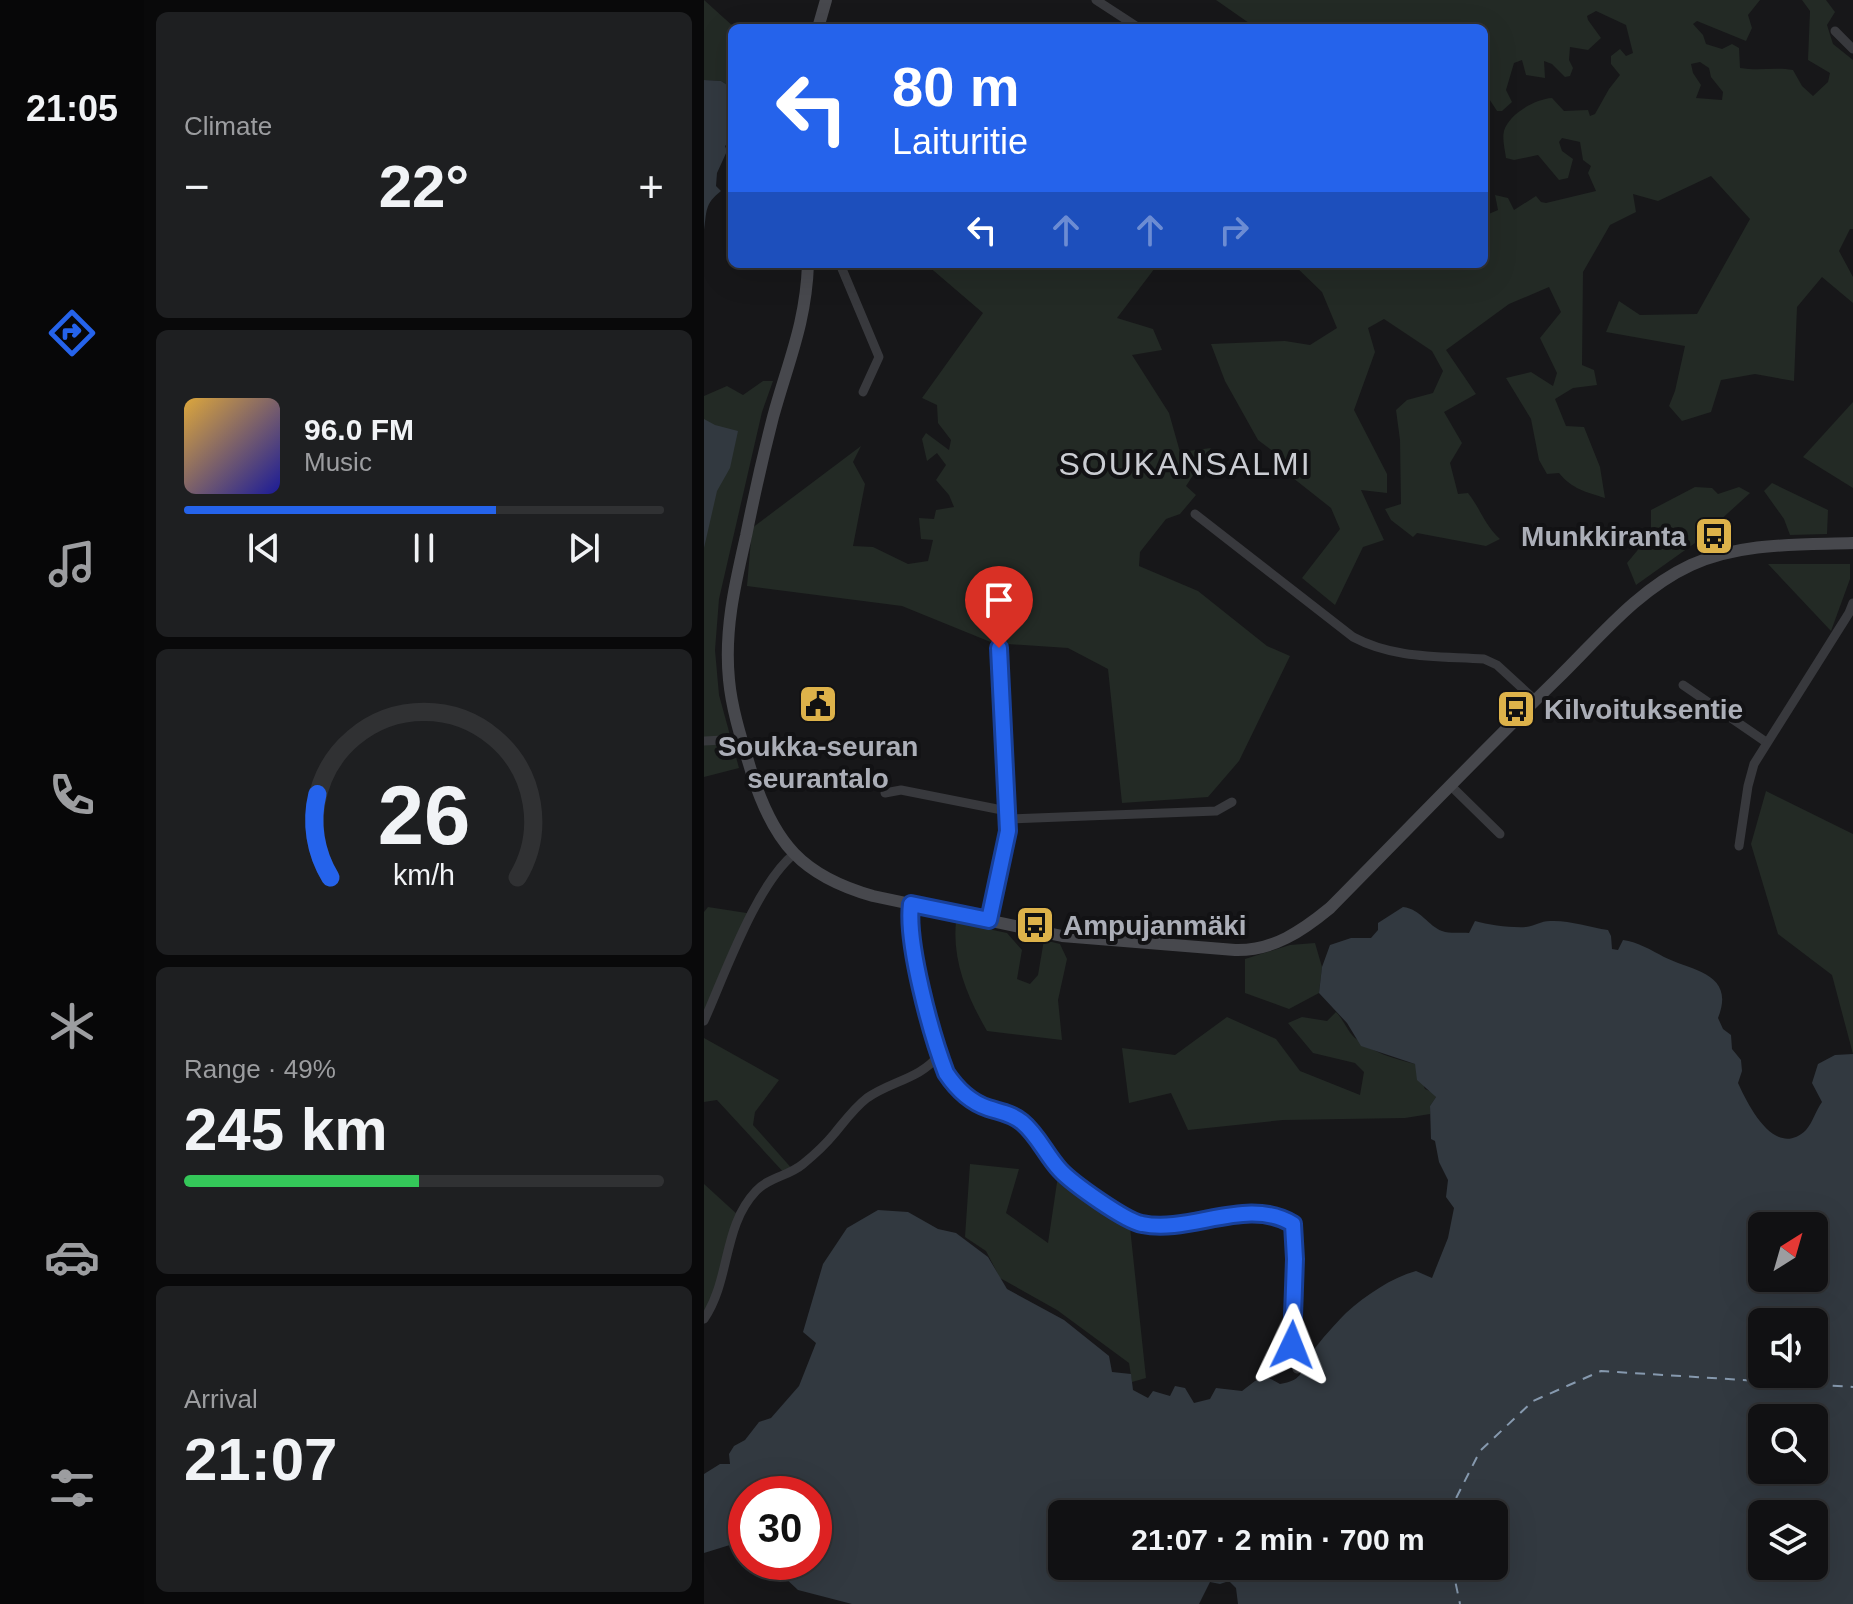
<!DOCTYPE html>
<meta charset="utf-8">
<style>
:root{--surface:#111113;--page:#1e1f21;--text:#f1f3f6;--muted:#9c9da0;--line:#303133;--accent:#2563eb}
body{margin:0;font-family:Helvetica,sans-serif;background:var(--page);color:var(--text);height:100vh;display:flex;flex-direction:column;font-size:30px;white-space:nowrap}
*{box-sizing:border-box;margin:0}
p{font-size:26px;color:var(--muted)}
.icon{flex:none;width:44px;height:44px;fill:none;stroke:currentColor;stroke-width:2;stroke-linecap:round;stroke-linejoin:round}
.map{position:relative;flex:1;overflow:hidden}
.sheet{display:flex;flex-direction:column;gap:12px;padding:12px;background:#09090a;width:560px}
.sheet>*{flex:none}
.guide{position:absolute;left:24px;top:24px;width:760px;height:244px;border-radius:12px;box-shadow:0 8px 32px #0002,0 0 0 2px var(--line);background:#2563eb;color:#fff;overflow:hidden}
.needle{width:52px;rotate:37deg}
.fabs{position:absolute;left:1044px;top:1212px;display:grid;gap:16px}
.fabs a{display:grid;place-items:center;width:80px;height:80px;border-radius:12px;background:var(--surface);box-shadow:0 8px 32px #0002,0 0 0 2px var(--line);font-size:40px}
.speed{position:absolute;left:24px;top:1476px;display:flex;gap:16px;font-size:40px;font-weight:700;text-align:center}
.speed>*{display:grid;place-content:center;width:104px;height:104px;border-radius:50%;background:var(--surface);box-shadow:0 8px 32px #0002,0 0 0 2px var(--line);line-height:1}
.speed .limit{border:12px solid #d22;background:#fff;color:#111}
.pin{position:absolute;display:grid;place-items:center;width:68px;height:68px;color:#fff;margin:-82px -34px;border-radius:50% 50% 50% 0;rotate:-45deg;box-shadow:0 0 8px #0007}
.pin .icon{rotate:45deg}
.me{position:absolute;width:88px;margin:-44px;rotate:2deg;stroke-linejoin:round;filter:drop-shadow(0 0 6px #0008)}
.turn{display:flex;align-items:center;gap:28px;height:168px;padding:0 32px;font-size:36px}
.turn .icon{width:104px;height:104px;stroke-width:2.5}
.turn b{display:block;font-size:56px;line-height:68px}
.lanes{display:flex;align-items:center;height:76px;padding:0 32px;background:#0003;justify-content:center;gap:40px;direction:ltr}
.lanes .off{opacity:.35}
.big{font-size:60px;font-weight:700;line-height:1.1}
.sheet .tile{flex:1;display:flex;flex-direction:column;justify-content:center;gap:12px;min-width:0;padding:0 28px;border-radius:12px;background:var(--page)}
.sheet .dial{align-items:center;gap:0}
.dial svg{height:208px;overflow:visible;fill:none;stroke:var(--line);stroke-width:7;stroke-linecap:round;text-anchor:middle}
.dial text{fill:var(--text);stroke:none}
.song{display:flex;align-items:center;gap:24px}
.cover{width:96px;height:96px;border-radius:12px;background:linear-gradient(135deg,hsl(40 70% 55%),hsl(240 70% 35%))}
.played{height:8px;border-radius:4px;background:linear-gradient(90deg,var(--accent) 65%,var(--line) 65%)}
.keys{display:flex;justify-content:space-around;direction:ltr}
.heat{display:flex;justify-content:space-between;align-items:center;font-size:44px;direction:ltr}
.charge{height:12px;border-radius:6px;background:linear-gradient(90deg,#34c759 49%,var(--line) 0)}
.trip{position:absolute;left:344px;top:1500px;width:460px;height:80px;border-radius:12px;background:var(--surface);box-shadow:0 8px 32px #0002,0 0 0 2px var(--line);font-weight:700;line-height:80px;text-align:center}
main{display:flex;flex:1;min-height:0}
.tab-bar{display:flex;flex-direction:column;width:144px;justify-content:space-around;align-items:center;background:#070708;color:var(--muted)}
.tab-bar .icon{width:56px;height:56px}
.tab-bar .selected{color:var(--accent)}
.tab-bar b{font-size:36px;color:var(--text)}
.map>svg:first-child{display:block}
</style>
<main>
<nav class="tab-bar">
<b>21:05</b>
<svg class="icon selected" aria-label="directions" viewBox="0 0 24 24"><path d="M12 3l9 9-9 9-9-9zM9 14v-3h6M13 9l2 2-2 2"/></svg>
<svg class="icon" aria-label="music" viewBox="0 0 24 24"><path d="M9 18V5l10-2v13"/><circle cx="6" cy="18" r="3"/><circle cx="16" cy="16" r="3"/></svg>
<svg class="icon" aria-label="phone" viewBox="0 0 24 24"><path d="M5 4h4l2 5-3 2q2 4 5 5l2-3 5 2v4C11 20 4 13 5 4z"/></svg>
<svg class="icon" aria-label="climate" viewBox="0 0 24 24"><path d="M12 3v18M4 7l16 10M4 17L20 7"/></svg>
<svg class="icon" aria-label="car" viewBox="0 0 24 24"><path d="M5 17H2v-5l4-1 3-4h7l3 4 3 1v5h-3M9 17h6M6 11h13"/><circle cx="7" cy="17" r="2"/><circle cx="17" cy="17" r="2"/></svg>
<svg class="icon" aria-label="filters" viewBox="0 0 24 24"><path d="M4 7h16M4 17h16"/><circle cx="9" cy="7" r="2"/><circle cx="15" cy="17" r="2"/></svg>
</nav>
<section class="sheet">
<div class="tile"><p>Climate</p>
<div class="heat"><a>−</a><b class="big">22°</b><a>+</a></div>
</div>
<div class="tile">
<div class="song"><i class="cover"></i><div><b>96.0 FM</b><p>Music</p></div></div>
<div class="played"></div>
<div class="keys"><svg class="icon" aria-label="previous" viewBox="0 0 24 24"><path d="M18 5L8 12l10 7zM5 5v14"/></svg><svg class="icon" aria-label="pause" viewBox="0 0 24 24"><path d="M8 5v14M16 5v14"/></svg><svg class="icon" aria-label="next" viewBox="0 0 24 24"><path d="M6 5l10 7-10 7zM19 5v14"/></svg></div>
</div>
<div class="tile dial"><svg viewBox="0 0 100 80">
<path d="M14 69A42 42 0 1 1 86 69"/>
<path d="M14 69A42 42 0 0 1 9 37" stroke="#2563eb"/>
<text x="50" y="56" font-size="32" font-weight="700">26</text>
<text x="50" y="72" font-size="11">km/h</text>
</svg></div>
<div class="tile"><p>Range · 49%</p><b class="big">245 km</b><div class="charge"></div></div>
<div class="tile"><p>Arrival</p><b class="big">21:07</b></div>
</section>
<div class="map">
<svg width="1149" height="1604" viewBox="0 0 1149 1604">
<rect width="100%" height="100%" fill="#171719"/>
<g fill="#232a25" fill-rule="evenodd">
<polygon points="0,0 31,28 28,28 28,88 17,81 0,80"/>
<path d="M512,0H1056L1044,15L1048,28L1042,41L993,21L989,24L999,35L1002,44L1018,49L1028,44L1035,48L1036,68C1055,71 1071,67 1089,70L1098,86L1109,96L1124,82L1126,73L1104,60L1106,11L1098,0H1122L1131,12L1123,25L1129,44L1149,60V229H1146L1135,251L1149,277V303L1118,277L1093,307L1090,381L1051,374L1017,380L1007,412L978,421L965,406L971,391L981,346L902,332L915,301L936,315L993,314L1046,219L1007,176L954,201L929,194L932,212L906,225L879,272L878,365L890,370L893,385L869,388L851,399L862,426L880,427L896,467L901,498C882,492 868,489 855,473L843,474L835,460L827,419L802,378L827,372L849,386L853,373L836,338L857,312L845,287L805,304L742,350L772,394L740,412L758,443L746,463L754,494L764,493C778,511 779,523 796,539L782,546L713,533L709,537L687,520L681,509L697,504L696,440L692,410L703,400L729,393L739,371L728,351L680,319L664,328L671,352L650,410L683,474V493L657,490L680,540L659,547L631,605L598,578L636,529L627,508L584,474L582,461L554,440L521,381L507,344L581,341L606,345L633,328L618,292L589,264H780V216L794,210L791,195L804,198L810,210L832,196L837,202L842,203L892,191L884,173L887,166L879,160L876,142L858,138L855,142L858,151L869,159L864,178L855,180L834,155L810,160L802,158C801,150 798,139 800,131C805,114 831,99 848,98L860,111L884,110L886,116L891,114L905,89L916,75L907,64V56L916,49L922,56L929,53L922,25L892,11L883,16L884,20L897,38L884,50L866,47L865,60L869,68L866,76L861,77L848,64L840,61L841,78L822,75L818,60L810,63L802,90L808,102L798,111H793L780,91V28H542L545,23ZM996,62L1005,68L1007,77L1019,92L1018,100L992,98L997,85L989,73L987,64Z"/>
<polygon points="454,264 413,318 449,329 458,350 428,355 465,413 476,452 507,448 482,486 492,495 476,514 462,519 436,552 435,566 494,591 563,646 586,656 535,761 504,797 418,803 404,669 364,648 289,643 198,606 43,586 48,528 157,446 149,462 161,484 149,546 169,547 204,564 224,561 229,540 217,539 215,518 230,519 232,510 250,507 245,495 232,480 242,465 233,453 223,461 218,439 222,433 245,450 247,440 234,423 233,405 218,398 279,313 223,265"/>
<polygon points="59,381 69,381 58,412 15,599 11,650 15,695 35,768 0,777 0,396 23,386 39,395"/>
<polygon points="1149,402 1149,488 1099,457"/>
<polygon points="1068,483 1124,510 1123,534 1086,535 1080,519 1060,491"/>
<polygon points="991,487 1008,488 1014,494 1035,487 1046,493 991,543 932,585 923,563 947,534 947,510"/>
<polygon points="1064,564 1146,564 1146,579 1127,631"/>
<polygon points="1062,791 1149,834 1149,1054 1128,975 1074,934 1047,844"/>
<polygon points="4,907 49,914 0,1021 0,912"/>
<path d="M252,922L303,933L318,950L313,979L326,984L334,975L340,940L356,944L363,959L354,1000L358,1040L283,1031C264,998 248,961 252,922Z"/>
<polygon points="611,943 618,967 615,993 585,1009 541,993 541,959 586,945"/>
<path d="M632,1012C639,1019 644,1032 651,1038C667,1052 691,1059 711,1064L721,1089L728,1092L732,1097L726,1106V1114L701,1118L579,1120L484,1130L467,1093L425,1103L418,1048L471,1055L523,1017L572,1039L596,1071L656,1095L660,1072L651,1063L609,1053L584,1023L598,1017L623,1021Z"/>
<polygon points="0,1038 75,1080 51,1112 49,1125 90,1171 82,1175 13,1100 0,1102"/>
<polygon points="266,1164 315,1169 302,1213 344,1243 355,1169 425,1218 442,1378 428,1382 425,1363 353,1310 296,1278 282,1251 261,1237"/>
<polygon points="0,1184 35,1216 16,1287 0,1319"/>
</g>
<g fill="#323940" fill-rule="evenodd">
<path d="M0,80L17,81L28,88V139L21,146L23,151L13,173L12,186L17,191C0,204 3,212 0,230Z"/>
<polygon points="0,419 11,425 34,431 26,468 13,491 0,548"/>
<path d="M699,907C717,909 724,926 738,931C746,934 757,932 765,933L771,921C785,925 808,928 822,927C830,926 837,921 846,921C865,920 885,927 904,930L907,936L908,949L914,950L919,940C934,942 947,950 960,957C988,971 1032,973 1014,1018L1019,1029L1027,1035L1028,1049L1037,1060L1038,1071L1034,1083C1044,1105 1071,1160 1102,1130C1109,1122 1112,1110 1118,1102L1108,1083L1114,1064L1131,1055L1149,1054V1604H534L532,1588L525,1581L516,1584L506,1582L495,1604H148L94,1590L64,1562H110V1494H42V1540L0,1553V1474L16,1464H26L25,1454L30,1446L41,1440L55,1422L67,1418L95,1386L112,1343L99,1332L119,1264L143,1228L174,1210L204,1212L234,1229L252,1233L284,1257L303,1289L360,1320L405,1356L408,1372L427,1374L429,1390L444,1398L449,1391L466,1396L471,1386L481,1388L490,1403L506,1399L512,1388L538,1391L551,1381L563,1377L576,1384C598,1380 596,1374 605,1357C612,1345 632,1323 642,1313C662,1295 687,1278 712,1271L728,1278L744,1238L750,1208L742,1197L744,1180L735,1162L731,1141L727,1139L726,1106L732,1097L713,1080L711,1064L657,1046L643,1023L615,993L618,967L626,945L647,938H667L674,930V923ZM1110,1226V1278H1058V1226ZM1110,1322V1374H1058V1322ZM1110,1418V1470H1058V1418ZM790,1514V1566H358V1514ZM1110,1514V1566H1058V1514Z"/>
</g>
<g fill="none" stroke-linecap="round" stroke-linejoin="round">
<g stroke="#8699ae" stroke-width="2" stroke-dasharray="10 8" stroke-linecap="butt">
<polyline points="744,1514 776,1451 829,1401 897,1371 1149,1387"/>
<polyline points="748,1566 756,1604"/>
</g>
<g stroke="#38393d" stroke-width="9">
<polyline points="392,0 435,28"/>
<polyline points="1131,31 1149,49"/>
<polyline points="136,264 175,357 159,392"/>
<path d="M491,514L649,637C690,659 735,656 780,659L793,665L831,700"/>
<polyline points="979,685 1062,742"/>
<polyline points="0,741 38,739"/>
<polyline points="747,786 796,834"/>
<polyline points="181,793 197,790 303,811"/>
<polyline points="304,819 512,811 528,802"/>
<polyline points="1035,846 1044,786 1050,764 1145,613 1149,603"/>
<polyline points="285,920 304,831 295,648"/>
<path d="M0,1021C21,974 52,885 90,854"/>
<path d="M235,1055C244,1079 257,1098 282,1108C294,1112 306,1112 316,1120C332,1133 341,1152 354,1168C366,1182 417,1217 434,1223C485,1240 541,1193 589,1224C593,1272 583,1322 593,1369"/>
<path d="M0,1319C27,1279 18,1227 52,1191C65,1177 85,1176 99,1164C110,1155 121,1145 130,1134C140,1122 150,1108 163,1098C187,1081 216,1079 235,1055L206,930L207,904"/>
</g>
<g stroke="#47484d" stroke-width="12">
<polyline points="114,28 122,0"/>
<path d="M104,264C102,323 84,362 69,417C59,456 50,496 42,536C31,584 20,630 25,680C28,712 39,744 48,774C70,843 98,876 169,896L358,936L531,950C569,951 598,931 626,908C701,832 776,754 853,679C895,638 933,590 987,565C1037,542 1096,545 1149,543"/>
</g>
</g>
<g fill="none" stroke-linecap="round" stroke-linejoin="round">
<g stroke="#184099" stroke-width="20">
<path id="route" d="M295,648L304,831L285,920L207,904C202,943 227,1034 242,1073C252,1088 266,1102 284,1108C296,1112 307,1113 318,1122C334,1135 342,1155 356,1170C368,1183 421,1221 438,1224C487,1234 543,1196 589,1224L591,1259L588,1345"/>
</g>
<use href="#route" stroke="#2563eb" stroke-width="14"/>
</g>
<defs>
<g id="bus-square" transform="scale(2)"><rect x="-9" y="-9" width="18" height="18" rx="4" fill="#ddb24a" stroke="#121214"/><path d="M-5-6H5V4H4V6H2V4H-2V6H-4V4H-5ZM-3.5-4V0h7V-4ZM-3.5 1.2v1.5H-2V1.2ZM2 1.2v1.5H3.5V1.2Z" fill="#111"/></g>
<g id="civic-square" transform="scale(2)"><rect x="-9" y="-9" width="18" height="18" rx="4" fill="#ddb24a" stroke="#121214"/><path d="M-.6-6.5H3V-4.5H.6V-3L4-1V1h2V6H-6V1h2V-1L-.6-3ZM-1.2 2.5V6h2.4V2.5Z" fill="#111"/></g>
</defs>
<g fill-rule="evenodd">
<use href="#bus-square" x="1010" y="536"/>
<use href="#civic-square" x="114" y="704"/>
<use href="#bus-square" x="812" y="709"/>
<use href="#bus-square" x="331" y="925"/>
</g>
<g text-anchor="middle" stroke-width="8" stroke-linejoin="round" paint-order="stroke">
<g font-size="28" font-weight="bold" fill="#abaeb7" stroke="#121214" text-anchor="start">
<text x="982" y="546" text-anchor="end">Munkkiranta</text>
<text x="840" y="719">Kilvoituksentie</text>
<text x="114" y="756" text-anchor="middle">Soukka-seuran<tspan x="114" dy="32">seurantalo</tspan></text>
<text x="359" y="935">Ampujanmäki</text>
</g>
<g font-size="32" letter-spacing="2" fill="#cbcdd3" stroke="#121214">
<text x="481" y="475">SOUKANSALMI</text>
</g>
</g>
</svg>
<div class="fabs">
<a><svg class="needle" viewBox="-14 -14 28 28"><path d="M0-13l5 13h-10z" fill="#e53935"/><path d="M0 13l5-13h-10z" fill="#9c9da0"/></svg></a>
<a><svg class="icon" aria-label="sound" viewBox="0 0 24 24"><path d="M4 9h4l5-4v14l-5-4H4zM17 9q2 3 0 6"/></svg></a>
<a><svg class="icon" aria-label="search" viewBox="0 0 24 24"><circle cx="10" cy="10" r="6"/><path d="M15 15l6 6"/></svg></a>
<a><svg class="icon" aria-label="layers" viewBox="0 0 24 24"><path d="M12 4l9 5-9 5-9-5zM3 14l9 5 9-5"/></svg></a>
</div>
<div class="speed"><div class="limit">30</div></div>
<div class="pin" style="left:295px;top:648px;background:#d93025"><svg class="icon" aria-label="arrive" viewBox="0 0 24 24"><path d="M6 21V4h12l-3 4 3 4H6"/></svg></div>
<svg class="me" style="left:588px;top:1345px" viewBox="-20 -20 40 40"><path d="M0-17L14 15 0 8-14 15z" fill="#2563eb" stroke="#fff" stroke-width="4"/></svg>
<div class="trip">21:07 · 2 min · 700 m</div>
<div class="guide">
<div class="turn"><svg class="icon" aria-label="left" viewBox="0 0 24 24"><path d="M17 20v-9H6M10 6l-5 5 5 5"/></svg><div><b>80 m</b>Laituritie</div></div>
<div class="lanes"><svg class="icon" aria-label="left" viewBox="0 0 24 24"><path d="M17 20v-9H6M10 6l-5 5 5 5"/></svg><svg class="icon off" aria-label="ahead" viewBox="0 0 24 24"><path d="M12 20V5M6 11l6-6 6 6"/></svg><svg class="icon off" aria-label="ahead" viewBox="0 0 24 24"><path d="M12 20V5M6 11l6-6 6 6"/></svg><svg class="icon off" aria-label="right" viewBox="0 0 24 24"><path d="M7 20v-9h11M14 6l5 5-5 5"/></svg></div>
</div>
</div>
</main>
